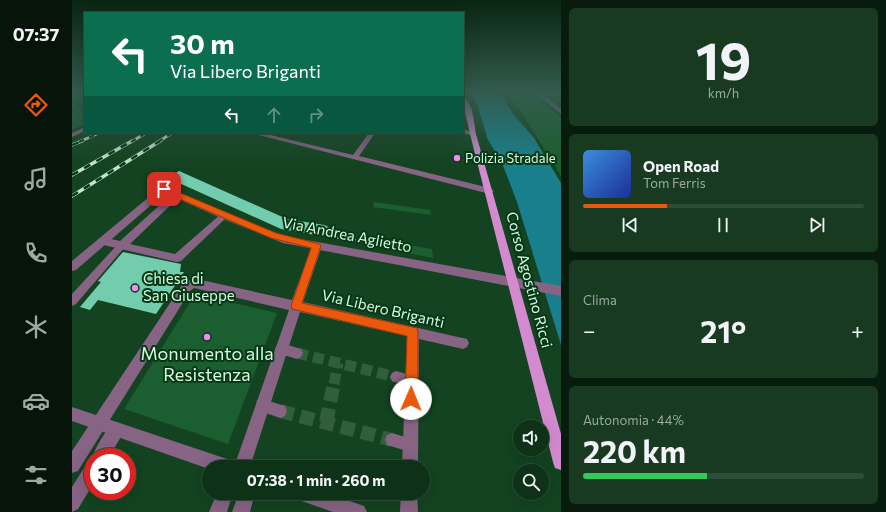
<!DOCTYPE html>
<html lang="it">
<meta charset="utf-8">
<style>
:root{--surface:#0e3218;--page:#173a21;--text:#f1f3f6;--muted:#9baaa2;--line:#2e4d37;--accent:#ea580c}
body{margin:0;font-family:Commissioner,sans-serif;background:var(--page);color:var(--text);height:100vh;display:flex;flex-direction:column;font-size:15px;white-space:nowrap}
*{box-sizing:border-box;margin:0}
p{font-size:13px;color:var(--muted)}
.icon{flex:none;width:22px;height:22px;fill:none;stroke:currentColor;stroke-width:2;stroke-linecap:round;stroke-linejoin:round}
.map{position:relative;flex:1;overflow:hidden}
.details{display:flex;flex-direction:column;gap:8px;padding:8px;background:#081c0d;width:325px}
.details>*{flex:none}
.banner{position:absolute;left:12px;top:12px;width:380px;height:122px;border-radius:0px;box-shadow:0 4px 16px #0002,0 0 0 1px var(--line);background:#0b6e4f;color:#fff;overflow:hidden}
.controls{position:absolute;left:441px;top:420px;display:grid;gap:8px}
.controls a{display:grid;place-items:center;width:36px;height:36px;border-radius:50%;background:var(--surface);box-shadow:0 4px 16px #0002,0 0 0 1px var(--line);font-size:20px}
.speed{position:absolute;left:12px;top:448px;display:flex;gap:8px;font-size:20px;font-weight:700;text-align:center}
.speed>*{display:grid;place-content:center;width:52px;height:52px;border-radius:50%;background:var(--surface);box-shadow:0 4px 16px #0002,0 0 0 1px var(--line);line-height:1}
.speed .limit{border:6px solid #d22;background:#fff;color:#111}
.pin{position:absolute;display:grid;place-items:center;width:34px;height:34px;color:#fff;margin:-17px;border-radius:8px;box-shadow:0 2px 6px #0006}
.me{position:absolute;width:44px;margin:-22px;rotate:1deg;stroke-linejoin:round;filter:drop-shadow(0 0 3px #0008)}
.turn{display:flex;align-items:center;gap:14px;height:84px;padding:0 20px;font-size:18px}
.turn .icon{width:52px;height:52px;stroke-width:2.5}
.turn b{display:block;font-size:28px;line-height:34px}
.lanes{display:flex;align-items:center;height:38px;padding:0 20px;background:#0003;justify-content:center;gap:20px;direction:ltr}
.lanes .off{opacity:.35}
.big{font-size:30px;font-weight:700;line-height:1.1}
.details .widget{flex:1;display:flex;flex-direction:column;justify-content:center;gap:6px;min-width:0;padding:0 14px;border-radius:6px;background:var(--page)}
.details .dial{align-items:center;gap:0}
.dial b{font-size:52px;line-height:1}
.song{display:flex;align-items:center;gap:12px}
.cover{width:48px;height:48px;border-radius:6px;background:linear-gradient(135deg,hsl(210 70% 55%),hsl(230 70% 35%))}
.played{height:4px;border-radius:2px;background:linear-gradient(90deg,var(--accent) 30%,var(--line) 30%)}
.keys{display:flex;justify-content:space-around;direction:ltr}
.heat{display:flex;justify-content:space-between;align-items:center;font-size:22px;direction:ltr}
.charge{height:6px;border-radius:3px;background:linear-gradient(90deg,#34c759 44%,var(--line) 0)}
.trip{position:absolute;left:130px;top:460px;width:228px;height:40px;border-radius:20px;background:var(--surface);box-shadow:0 4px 16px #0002,0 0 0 1px var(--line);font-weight:700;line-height:40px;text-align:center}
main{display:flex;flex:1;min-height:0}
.tab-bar{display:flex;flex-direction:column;width:72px;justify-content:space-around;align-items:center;background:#06140a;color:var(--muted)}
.tab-bar .icon{width:28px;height:28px}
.tab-bar .current{color:var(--accent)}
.tab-bar b{font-size:18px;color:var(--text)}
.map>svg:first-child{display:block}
</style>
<main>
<nav class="tab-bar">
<b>07:37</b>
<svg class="icon current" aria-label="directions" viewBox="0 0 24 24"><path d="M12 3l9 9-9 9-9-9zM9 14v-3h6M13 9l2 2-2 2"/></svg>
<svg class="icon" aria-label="music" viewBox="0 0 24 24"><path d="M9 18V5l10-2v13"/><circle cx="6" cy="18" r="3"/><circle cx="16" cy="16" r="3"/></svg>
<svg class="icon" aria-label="phone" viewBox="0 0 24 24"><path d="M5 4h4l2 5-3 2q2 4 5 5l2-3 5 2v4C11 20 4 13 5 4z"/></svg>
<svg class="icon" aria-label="climate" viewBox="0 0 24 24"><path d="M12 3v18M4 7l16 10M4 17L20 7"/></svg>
<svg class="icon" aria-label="car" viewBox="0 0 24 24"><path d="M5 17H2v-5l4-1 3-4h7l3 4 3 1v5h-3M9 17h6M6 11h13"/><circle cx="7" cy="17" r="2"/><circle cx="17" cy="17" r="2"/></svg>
<svg class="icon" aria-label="filters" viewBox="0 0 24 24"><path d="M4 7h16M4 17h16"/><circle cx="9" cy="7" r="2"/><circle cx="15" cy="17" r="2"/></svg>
</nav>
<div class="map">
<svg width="489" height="512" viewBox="0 0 489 512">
<rect width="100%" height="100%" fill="#134320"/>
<g fill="#1b5e2f">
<polygon points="0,92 13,92 13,99 1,103 13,112 13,124 0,130"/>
<polygon points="433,92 459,92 489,118 489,176 448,110"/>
<polygon points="302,202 358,210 359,215 301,207"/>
<polygon points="295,237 360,249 361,258 293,245"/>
<polygon points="123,294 205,313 156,444 52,409"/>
</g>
<polygon fill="#197f8d" points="399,92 427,92 442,115 462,138 489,183 489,345 445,202 430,163 416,140 405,104"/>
<g fill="#73ccae">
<polygon points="107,171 215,219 252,225 284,239 283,242 209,229 96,178"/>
<polygon points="51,252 109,264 108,272 112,272 84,314 26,300 18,310 8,307 29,282 26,281"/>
</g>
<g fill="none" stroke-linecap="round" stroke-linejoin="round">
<g stroke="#315e3c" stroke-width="11" stroke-dasharray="11 5.5" stroke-linecap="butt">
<polyline points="225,353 324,377"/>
<polyline points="262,384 266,363"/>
</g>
<g stroke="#315e3c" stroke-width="14" stroke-dasharray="14 7" stroke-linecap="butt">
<polyline points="208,411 320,440"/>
<polyline points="254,422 262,383"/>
</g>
<g fill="#876384" fill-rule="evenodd">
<polygon points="49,243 52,244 53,246 52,248 4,304 0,306 0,294 46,244"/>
<polygon points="209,343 229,349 231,353 229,357 225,359 205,353 203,349 205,345"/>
<polygon points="324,371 344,377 346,381 344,385 340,387 320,381 318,377 320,373"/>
<polygon points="190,399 213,406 215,411 213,416 208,418 185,410 184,405 185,400"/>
<polygon points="320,433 343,440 345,445 343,450 338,452 315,445 313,440 315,435"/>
</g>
<g fill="#876384" fill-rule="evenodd">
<polygon points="462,92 489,92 489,95 473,96 489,109 489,114"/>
<polygon points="179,133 190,133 281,155 297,133 303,133 287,156 418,188 422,191 418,194"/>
<polygon points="104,192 108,195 107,197 58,244 103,254 149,214 152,213 156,216 109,261 105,262 27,244 25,241 30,237 48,241 101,193"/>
<polygon points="245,242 248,243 250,246 231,302 395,339 397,343 395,347 391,349 347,339 346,467 330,467 335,336 228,312 178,467 162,467 217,310 122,288 118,291 6,471 0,473 0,451 110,285 120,278 220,300 240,246 242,243"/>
<path d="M45,422L50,425L53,430L37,457H21V459L20,457C25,446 34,427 45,422Z"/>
<polygon points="21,461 21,484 6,509 0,512 0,487 15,463"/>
<polygon points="145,493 161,493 155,512 137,512"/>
<polygon points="167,493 183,493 178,512 160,512"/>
<polygon points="329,493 345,493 346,512 328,512"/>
</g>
<g fill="#876384" fill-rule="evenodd">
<polygon points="13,127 13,131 0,137 0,133"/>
<polygon points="391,129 403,133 404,134 401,136 391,133"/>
<polygon points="92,186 155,214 212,236 489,286 489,296 211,243 149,218 93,193 4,270 0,271 0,261 89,187"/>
<polygon points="0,407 155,459 161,461 163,467 137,467 137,469 0,421"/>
<polygon points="222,493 255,493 292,506 295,512 261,512 224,499"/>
</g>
<path fill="#d48ace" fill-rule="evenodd" d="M391,96C401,102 402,123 404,134L489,434V470L483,468L481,462L398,134C396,122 391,109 391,96Z"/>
<g stroke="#c4e5ca" stroke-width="3">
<g id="rail-far1">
<polyline points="7,142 27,133"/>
<polyline points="59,142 74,133"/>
<polyline points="86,142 100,133"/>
</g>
</g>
<g stroke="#c4e5ca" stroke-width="3.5">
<g id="rail">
<polyline points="0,145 10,141"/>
<polyline points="0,175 60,141"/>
<polyline points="0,196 88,141"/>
</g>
</g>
<use href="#rail-far1" stroke="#053816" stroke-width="2" stroke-dasharray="5.5" stroke-linecap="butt"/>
<use href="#rail" stroke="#053816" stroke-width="2.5" stroke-dasharray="7" stroke-linecap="butt"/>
</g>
<linearGradient id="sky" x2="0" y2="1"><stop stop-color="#0a2512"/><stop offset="0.56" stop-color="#335b4e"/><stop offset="1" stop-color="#335b4e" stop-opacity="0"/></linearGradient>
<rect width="489" height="164" fill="url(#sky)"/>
<polygon fill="#ea580c" stroke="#983908" points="89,187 94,187 204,233 248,244 249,246 230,303 345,328 346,332 346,399 344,403 339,405 335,403 333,399 335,336 220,309 219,306 239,248 199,238 89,191"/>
<g fill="#f589ee" stroke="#053816" stroke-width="1.5">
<circle cx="385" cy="158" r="4"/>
<circle cx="63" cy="288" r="4"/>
<circle cx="135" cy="337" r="4"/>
</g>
<g text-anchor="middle" stroke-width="4" stroke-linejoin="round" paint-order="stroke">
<g font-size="13" fill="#d8f8dd" stroke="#053816" text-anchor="start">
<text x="393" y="163">Polizia Stradale</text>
</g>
<g font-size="15" fill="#d8f8dd" stroke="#053816">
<text transform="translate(275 235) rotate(11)" y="5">Via Andrea Aglietto</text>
<text transform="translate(457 280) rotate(75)" y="5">Corso Agostino Ricci</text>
<text transform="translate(311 309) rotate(13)" y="5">Via Libero Briganti</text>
</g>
<g font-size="15" fill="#d8f8dd" stroke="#053816" text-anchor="start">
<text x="71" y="284">Chiesa di<tspan x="71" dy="17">San Giuseppe</tspan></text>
</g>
<g font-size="18" fill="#d8f8dd" stroke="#053816">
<text x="135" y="360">Monumento alla<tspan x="135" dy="21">Resistenza</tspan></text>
</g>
</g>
</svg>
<div class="controls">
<a><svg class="icon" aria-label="sound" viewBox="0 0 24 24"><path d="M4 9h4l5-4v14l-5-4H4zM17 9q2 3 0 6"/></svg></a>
<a><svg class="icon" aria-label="search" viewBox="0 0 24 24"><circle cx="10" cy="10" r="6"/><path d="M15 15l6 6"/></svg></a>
</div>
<div class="speed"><div class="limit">30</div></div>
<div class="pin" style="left:92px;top:189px;background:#d93025"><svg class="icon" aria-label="arrive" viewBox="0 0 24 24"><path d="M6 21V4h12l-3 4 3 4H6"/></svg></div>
<svg class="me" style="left:339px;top:399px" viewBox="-20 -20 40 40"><circle r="19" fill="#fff"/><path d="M0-13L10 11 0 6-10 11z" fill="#ea580c"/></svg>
<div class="trip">07:38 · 1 min · 260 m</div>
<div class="banner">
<div class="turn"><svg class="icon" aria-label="left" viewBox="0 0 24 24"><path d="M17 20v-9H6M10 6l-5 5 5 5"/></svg><div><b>30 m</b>Via Libero Briganti</div></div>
<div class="lanes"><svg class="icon" aria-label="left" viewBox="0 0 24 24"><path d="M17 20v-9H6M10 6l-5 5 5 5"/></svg><svg class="icon off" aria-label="ahead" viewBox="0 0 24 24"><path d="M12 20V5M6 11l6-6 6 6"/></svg><svg class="icon off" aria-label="right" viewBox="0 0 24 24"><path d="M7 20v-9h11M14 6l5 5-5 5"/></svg></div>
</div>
</div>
<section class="details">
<div class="widget dial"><b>19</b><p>km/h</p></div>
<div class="widget">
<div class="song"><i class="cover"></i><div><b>Open Road</b><p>Tom Ferris</p></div></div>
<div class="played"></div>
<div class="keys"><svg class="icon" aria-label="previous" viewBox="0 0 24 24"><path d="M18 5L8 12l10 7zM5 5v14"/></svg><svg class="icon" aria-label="pause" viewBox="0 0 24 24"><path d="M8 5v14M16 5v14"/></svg><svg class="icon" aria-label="next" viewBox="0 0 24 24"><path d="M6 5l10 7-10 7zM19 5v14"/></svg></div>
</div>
<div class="widget"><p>Clima</p>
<div class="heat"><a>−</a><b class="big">21°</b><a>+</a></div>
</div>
<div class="widget"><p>Autonomia · 44%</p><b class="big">220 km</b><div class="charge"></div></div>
</section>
</main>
